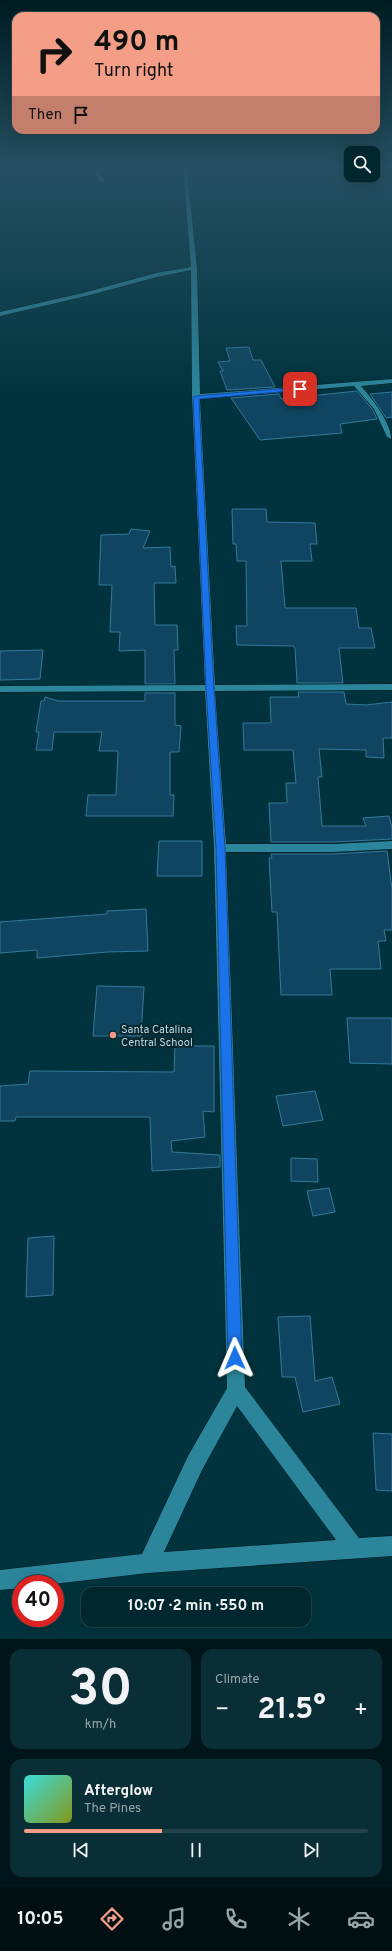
<!DOCTYPE html>
<meta charset="utf-8">
<style>
:root{--surface:#00262e;--page:#0a2e36;--text:#f1f3f6;--muted:#95a5aa;--line:#22434a;--accent:#f49e88}
body{margin:0;font-family:Overpass,sans-serif;background:var(--page);color:var(--text);height:100vh;display:flex;flex-direction:column;font-size:15px;white-space:nowrap}
*{box-sizing:border-box;margin:0}
p{font-size:13px;color:var(--muted)}
.icon{flex:none;width:22px;height:22px;fill:none;stroke:currentColor;stroke-width:2;stroke-linecap:round;stroke-linejoin:round}
.map{position:relative;height:1639px;overflow:hidden}
.details{display:flex;flex-direction:column;gap:10px;padding:10px;background:#001519;flex:1}
.details>*{flex:none}
.guide{position:absolute;left:12px;top:12px;width:368px;height:122px;border-radius:12px;box-shadow:0 4px 16px #0002,0 0 0 1px var(--line);background:#f49e88;color:#111;overflow:hidden}
.fabs{position:absolute;left:344px;top:146px;display:grid;gap:8px}
.fabs a{display:grid;place-items:center;width:36px;height:36px;border-radius:8px;background:var(--surface);box-shadow:0 4px 16px #0002,0 0 0 1px var(--line);font-size:20px}
.speed{position:absolute;left:12px;top:1575px;display:flex;gap:8px;font-size:20px;font-weight:700;text-align:center}
.speed>*{display:grid;place-content:center;width:52px;height:52px;border-radius:50%;background:var(--surface);box-shadow:0 4px 16px #0002,0 0 0 1px var(--line);line-height:1}
.speed .limit{border:6px solid #d22;background:#fff;color:#111}
.pin{position:absolute;display:grid;place-items:center;width:34px;height:34px;color:#fff;margin:-17px;border-radius:8px;box-shadow:0 2px 6px #0006}
.me{position:absolute;width:44px;margin:-22px;rotate:359deg;stroke-linejoin:round;filter:drop-shadow(0 0 3px #0008)}
.turn{display:flex;align-items:center;gap:14px;height:84px;padding:0 16px;font-size:18px}
.turn .icon{width:52px;height:52px;stroke-width:2.5}
.turn b{display:block;font-size:28px;line-height:34px}
.then{display:flex;align-items:center;height:38px;padding:0 16px;background:#0003;gap:8px;font-size:15px}
.big{font-size:30px;font-weight:700;line-height:1.1}
.details .widget{flex:1;display:flex;flex-direction:column;justify-content:center;gap:6px;min-width:0;padding:0 14px;border-radius:12px;background:var(--page)}
.details .dial{align-items:center;gap:0}
.dial b{font-size:52px;line-height:1}
.song{display:flex;align-items:center;gap:12px}
.cover{width:48px;height:48px;border-radius:6px;background:linear-gradient(135deg,hsl(180 70% 55%),hsl(70 70% 35%))}
.played{height:4px;border-radius:2px;background:linear-gradient(90deg,var(--accent) 40%,var(--line) 40%)}
.keys{display:flex;justify-content:space-around;direction:ltr}
.heat{display:flex;justify-content:space-between;align-items:center;font-size:22px;direction:ltr}
.details .tiles{flex:1;display:grid;gap:10px;grid-template-columns:1fr 1fr}
.widget:last-child{grid-column:span 2}
.trip{position:absolute;left:81px;top:1587px;width:230px;height:40px;border-radius:12px;background:var(--surface);box-shadow:0 4px 16px #0002,0 0 0 1px var(--line);font-weight:700;line-height:40px;text-align:center}
.tabs{display:flex;height:64px;justify-content:space-around;align-items:center;background:#000f12;color:var(--muted)}
.tabs .icon{width:28px;height:28px}
.tabs .active{color:var(--accent)}
.tabs b{font-size:18px;color:var(--text)}
.map>svg:first-child{display:block}
</style>
<div class="map">
<svg width="392" height="1639" viewBox="0 0 392 1639">
<rect width="100%" height="100%" fill="#00333d"/>
<g fill="#0f4560" stroke="#35799d">
<polygon points="249,347 253,360 261,360 275,387 227,390 220,371 223,371 218,362 230,361 226,348"/>
<polygon points="357,391 373,410 377,419 340,424 342,433 260,440 231,398 279,394 281,399"/>
<polygon points="392,392 392,417 386,418 370,394"/>
<polygon points="232,509 266,509 267,522 315,523 317,544 310,544 312,561 281,561 285,608 356,608 359,628 371,628 375,648 339,648 343,683 297,683 295,648 293,646 237,645 236,626 247,626 246,561 237,561 236,544 233,544"/>
<polygon points="131,529 150,531 143,548 170,547 171,567 175,566 176,583 154,583 155,625 177,625 178,650 174,650 175,684 145,684 145,650 119,651 120,632 110,632 112,585 99,585 101,535 129,534"/>
<polygon points="43,650 40,679 0,680 0,651"/>
<polygon points="298,692 344,692 346,704 366,705 392,702 392,738 383,738 384,758 366,757 366,750 319,749 322,777 318,777 322,826 366,826 363,818 389,816 392,828 392,839 333,842 271,842 269,803 287,803 286,783 296,783 293,750 244,750 243,723 271,723 270,697 299,697"/>
<polygon points="145,693 175,693 175,725 181,726 179,752 170,752 170,795 174,795 173,816 86,816 88,795 116,795 118,751 99,751 102,732 54,732 52,750 36,750 39,732 36,732 41,701 44,701 45,697 58,701 145,701"/>
<polygon points="159,841 202,841 202,876 157,876"/>
<polygon points="387,851 392,889 392,930 384,930 386,941 378,941 381,969 330,969 332,995 281,995 277,912 272,912 269,858 272,858 271,854 333,854"/>
<polygon points="146,909 148,951 107,952 37,958 37,950 0,953 0,922 107,914 107,911"/>
<polygon points="97,986 144,987 141,1036 93,1036"/>
<polygon points="347,1018 392,1018 392,1064 350,1063"/>
<polygon points="175,1046 214,1046 214,1112 203,1111 205,1137 171,1141 172,1152 220,1155 220,1167 152,1171 150,1117 16,1117 15,1121 0,1121 0,1086 28,1084 30,1071 174,1072"/>
<polygon points="315,1091 323,1120 283,1126 276,1096"/>
<polygon points="291,1158 317,1159 318,1182 291,1181"/>
<polygon points="329,1188 335,1212 313,1216 307,1191"/>
<polygon points="54,1236 53,1295 26,1297 28,1238"/>
<polygon points="310,1316 315,1381 332,1377 340,1404 303,1412 295,1377 282,1377 278,1317"/>
<polygon points="373,1433 392,1434 392,1491 376,1490"/>
</g>
<g fill="none" stroke-linecap="round" stroke-linejoin="round">
<g stroke="#00191f" stroke-width="1">
<g id="minor">
<polygon points="91,169 95,169 105,182 101,182"/>
<path d="M183,169H187L197,268L200,394L392,379V383L361,386C371,397 392,424 391,439L387,437L374,409L354,386L200,399L215,685L392,684V690L215,691L226,844H333L392,841V849L333,852H226L245,1387L359,1538L392,1536V1556L148,1573L53,1584H21V1588L0,1590V1570L142,1554L188,1456L227,1388L214,848L205,691L0,692V686L205,685L192,397L191,270L157,277L86,296L0,316V312L83,293L156,273L191,267ZM237,1406L336,1540L164,1552L202,1470Z"/>
</g>
</g>
<use href="#minor" fill="#2b869b" fill-rule="evenodd"/>
</g>
<linearGradient id="sky" x2="0" y2="1"><stop stop-color="#001c22"/><stop offset="0.42" stop-color="#265062"/><stop offset="1" stop-color="#265062" stop-opacity="0"/></linearGradient>
<rect width="392" height="398" fill="url(#sky)"/>
<polygon fill="#1a73e8" stroke="#114b97" points="300,387 302,390 199,399 214,688 225,848 242,1358 240,1363 235,1365 230,1363 228,1358 216,848 206,688 193,397 196,396"/>
<circle fill="#f49e88" stroke="#0b272e" stroke-width="1.5" cx="113" cy="1035" r="4"/>
<g text-anchor="middle" stroke-width="4" stroke-linejoin="round" paint-order="stroke">
<g font-size="11" fill="#b3dbe5" stroke="#0b272e" text-anchor="start">
<text x="121" y="1033">Santa Catalina<tspan x="121" dy="13">Central School</tspan></text>
</g>
</g>
</svg>
<div class="fabs">
<a><svg class="icon" aria-label="search" viewBox="0 0 24 24"><circle cx="10" cy="10" r="6"/><path d="M15 15l6 6"/></svg></a>
</div>
<div class="speed"><div class="limit">40</div></div>
<div class="pin" style="left:300px;top:389px;background:#d93025"><svg class="icon" aria-label="arrive" viewBox="0 0 24 24"><path d="M6 21V4h12l-3 4 3 4H6"/></svg></div>
<svg class="me" style="left:235px;top:1358px" viewBox="-20 -20 40 40"><path d="M0-17L14 15 0 8-14 15z" fill="#1a73e8" stroke="#fff" stroke-width="4"/></svg>
<div class="trip">10:07 · 2 min · 550 m</div>
<div class="guide">
<div class="turn"><svg class="icon" aria-label="right" viewBox="0 0 24 24"><path d="M7 20v-9h11M14 6l5 5-5 5"/></svg><div><b>490 m</b>Turn right</div></div>
<div class="then">Then<svg class="icon" aria-label="arrive" viewBox="0 0 24 24"><path d="M6 21V4h12l-3 4 3 4H6"/></svg></div>
</div>
</div>
<section class="details">
<div class="tiles">
<div class="widget dial"><b>30</b><p>km/h</p></div>
<div class="widget"><p>Climate</p>
<div class="heat"><a>−</a><b class="big">21.5°</b><a>+</a></div>
</div>
<div class="widget">
<div class="song"><i class="cover"></i><div><b>Afterglow</b><p>The Pines</p></div></div>
<div class="played"></div>
<div class="keys"><svg class="icon" aria-label="previous" viewBox="0 0 24 24"><path d="M18 5L8 12l10 7zM5 5v14"/></svg><svg class="icon" aria-label="pause" viewBox="0 0 24 24"><path d="M8 5v14M16 5v14"/></svg><svg class="icon" aria-label="next" viewBox="0 0 24 24"><path d="M6 5l10 7-10 7zM19 5v14"/></svg></div>
</div>
</div>
</section>
<nav class="tabs">
<b>10:05</b>
<svg class="icon active" aria-label="directions" viewBox="0 0 24 24"><path d="M12 3l9 9-9 9-9-9zM9 14v-3h6M13 9l2 2-2 2"/></svg>
<svg class="icon" aria-label="music" viewBox="0 0 24 24"><path d="M9 18V5l10-2v13"/><circle cx="6" cy="18" r="3"/><circle cx="16" cy="16" r="3"/></svg>
<svg class="icon" aria-label="phone" viewBox="0 0 24 24"><path d="M5 4h4l2 5-3 2q2 4 5 5l2-3 5 2v4C11 20 4 13 5 4z"/></svg>
<svg class="icon" aria-label="climate" viewBox="0 0 24 24"><path d="M12 3v18M4 7l16 10M4 17L20 7"/></svg>
<svg class="icon" aria-label="car" viewBox="0 0 24 24"><path d="M5 17H2v-5l4-1 3-4h7l3 4 3 1v5h-3M9 17h6M6 11h13"/><circle cx="7" cy="17" r="2"/><circle cx="17" cy="17" r="2"/></svg>
</nav>
